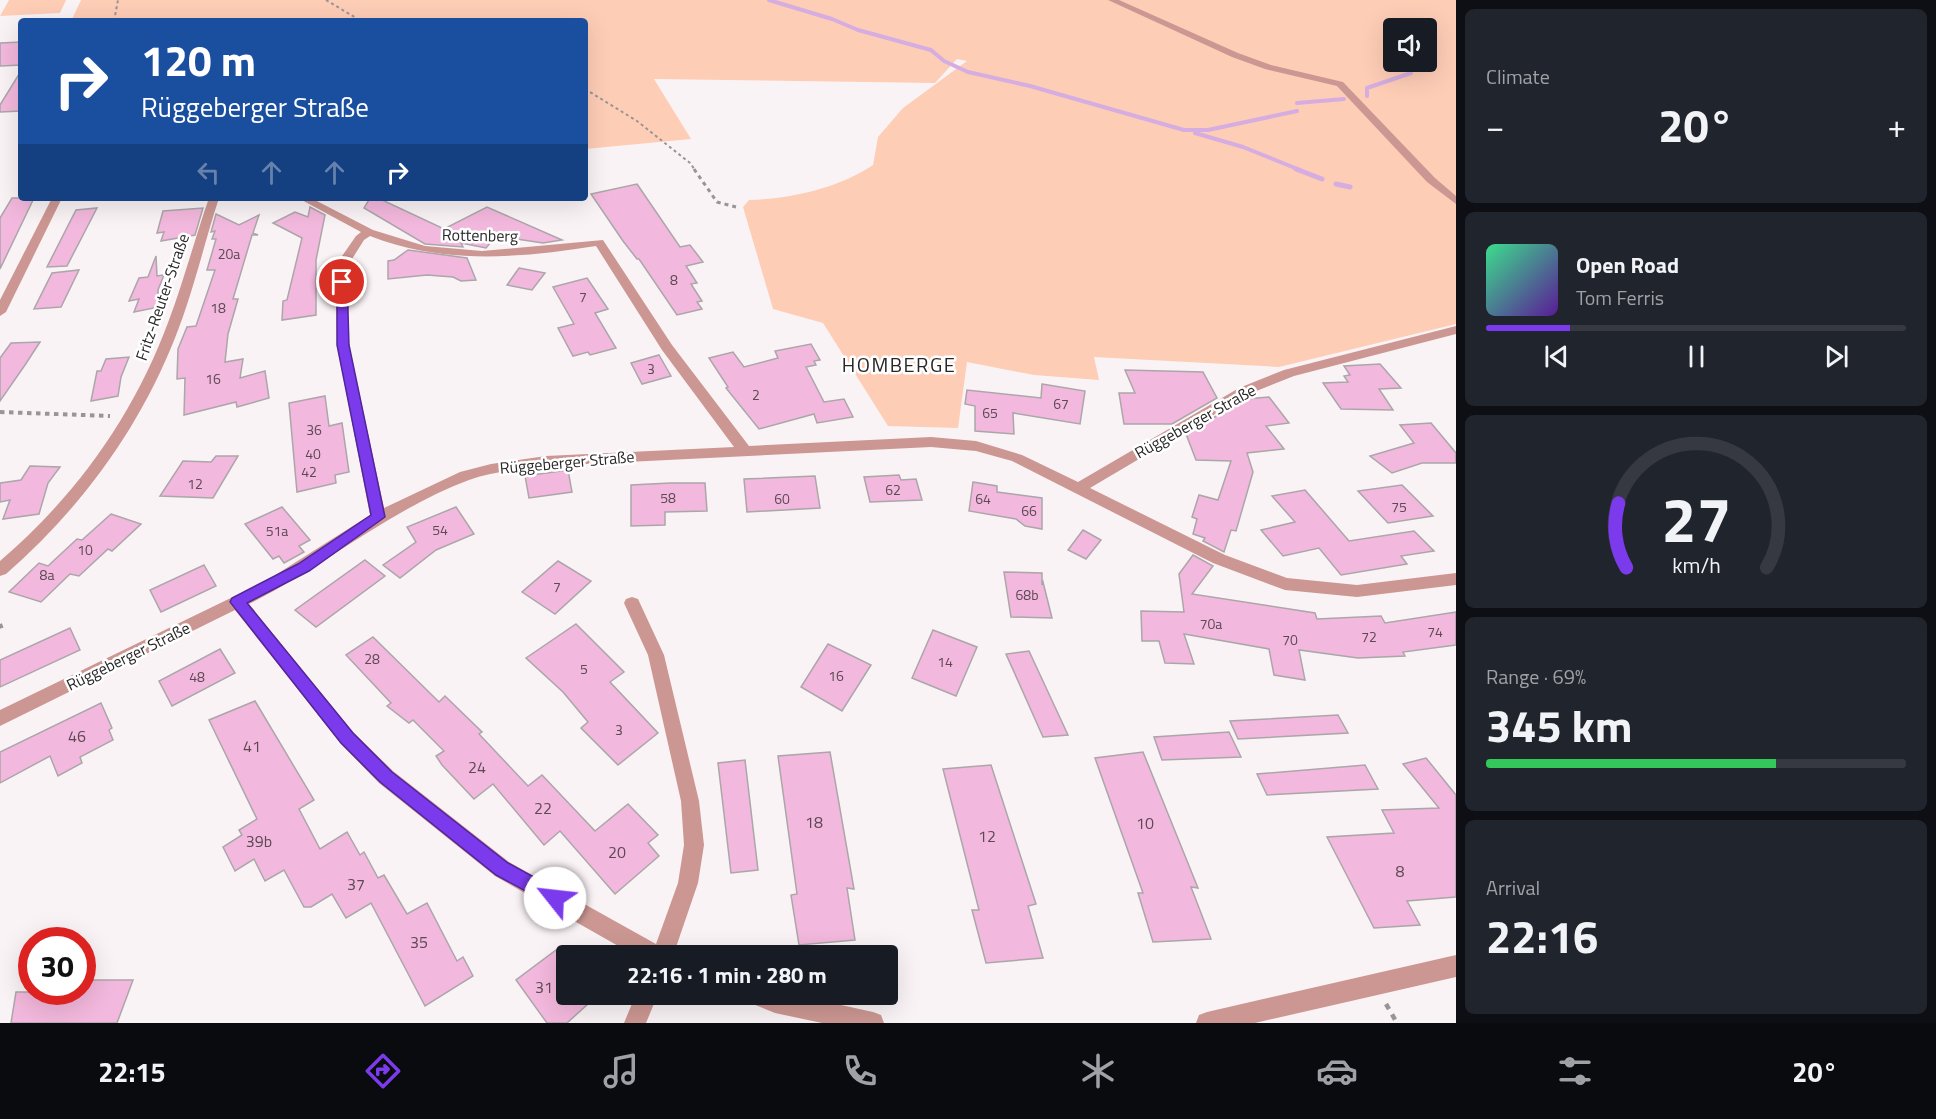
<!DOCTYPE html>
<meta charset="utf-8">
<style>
:root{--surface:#171b24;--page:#20242c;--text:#f1f3f6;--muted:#9ea1a6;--line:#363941;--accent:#7c3aed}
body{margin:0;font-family:"Titillium Web",sans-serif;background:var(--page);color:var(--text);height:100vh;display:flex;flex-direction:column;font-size:22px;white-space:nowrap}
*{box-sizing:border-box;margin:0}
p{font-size:20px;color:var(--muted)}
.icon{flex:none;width:33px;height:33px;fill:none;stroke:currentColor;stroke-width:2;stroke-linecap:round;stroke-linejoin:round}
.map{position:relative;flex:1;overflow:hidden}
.side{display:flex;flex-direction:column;gap:9px;padding:9px;background:#0d0f14;width:480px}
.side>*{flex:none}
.guide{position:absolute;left:18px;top:18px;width:570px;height:183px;border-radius:6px;box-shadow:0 6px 24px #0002;background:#1a4fa0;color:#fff;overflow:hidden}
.buttons{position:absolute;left:1383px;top:18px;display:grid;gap:12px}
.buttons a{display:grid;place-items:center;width:54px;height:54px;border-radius:6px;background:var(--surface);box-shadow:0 6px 24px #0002;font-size:30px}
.speed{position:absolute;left:18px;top:927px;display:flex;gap:12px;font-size:30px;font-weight:700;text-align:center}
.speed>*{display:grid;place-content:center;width:78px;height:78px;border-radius:50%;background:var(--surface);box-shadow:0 6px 24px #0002;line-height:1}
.speed .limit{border:9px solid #d22;background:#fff;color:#111}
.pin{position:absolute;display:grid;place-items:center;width:51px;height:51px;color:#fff;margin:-26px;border:3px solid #fff;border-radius:50%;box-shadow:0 2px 6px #0007}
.me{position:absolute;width:66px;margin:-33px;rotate:299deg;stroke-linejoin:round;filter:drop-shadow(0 0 4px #0008)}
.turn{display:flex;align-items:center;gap:21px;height:126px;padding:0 24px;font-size:27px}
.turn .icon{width:78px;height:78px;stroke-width:2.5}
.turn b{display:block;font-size:42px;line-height:51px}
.lanes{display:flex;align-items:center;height:57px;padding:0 24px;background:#0003;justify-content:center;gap:30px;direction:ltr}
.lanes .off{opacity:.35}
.big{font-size:45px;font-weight:700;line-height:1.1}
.side .tile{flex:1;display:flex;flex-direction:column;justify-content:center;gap:9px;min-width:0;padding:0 21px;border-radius:9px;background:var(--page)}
.side .dial{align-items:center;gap:0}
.dial svg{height:156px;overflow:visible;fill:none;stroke:var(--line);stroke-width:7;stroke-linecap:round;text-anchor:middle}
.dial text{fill:var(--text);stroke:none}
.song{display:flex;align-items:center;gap:18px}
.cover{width:72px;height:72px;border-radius:9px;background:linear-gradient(135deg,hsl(150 70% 55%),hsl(270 70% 35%))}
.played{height:6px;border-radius:3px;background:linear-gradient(90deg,var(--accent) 20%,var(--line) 20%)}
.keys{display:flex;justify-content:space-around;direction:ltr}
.heat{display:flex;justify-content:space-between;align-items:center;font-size:33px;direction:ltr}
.charge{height:9px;border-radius:4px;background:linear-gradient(90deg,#34c759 69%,var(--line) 0)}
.trip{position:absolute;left:556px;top:945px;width:342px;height:60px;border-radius:6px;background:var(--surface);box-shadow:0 6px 24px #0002;font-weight:700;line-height:60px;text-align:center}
.menu{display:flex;height:96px;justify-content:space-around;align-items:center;background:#090b0e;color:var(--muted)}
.menu .icon{width:42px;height:42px}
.menu .selected{color:var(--accent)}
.menu b{font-size:27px;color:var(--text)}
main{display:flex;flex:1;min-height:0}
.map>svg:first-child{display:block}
</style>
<main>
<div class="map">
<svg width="1456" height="1023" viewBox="0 0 1456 1023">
<rect width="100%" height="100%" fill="#faf3f5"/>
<g fill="#fecdb6" fill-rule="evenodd">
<polygon points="9,0 66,0 60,13 0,16"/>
<path d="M81,0H1456V324L1279,367L1094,357L1099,380L1034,375L967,362L958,428L888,426L823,323L773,309L743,207L749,200C790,199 839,188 873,165L878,137L903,108L967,61L957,59L935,83L654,79L691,139L585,149V21H71ZM1394,28H1426V62H1394Z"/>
</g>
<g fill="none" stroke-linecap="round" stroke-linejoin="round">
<g stroke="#d5ade1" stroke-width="4">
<polyline points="769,0 832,19 858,30 931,50 944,61 968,72 1030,86 1184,130 1208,130 1297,111"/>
<polyline points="1367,96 1367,88 1411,73 1409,66"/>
<polyline points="1297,103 1344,99"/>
<polyline points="1195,133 1243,147 1300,170"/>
</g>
<g stroke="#d5ade1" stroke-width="5">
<polyline points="1296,169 1322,179"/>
<polyline points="1336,184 1350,187"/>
</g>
</g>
<g fill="#f3b8dd" stroke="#aba6a9" stroke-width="1.5">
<polygon points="21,42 21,65 0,66 0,43"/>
<polygon points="21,71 21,111 0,112 0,105"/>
<polygon points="637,184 680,247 690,245 703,262 686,266 697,283 691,284 702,301 697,302 702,309 677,315 639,259 637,259 623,241 591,194"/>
<polygon points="12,198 34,198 0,269 0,218"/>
<polygon points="370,198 378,198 444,229 487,207 562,240 543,243 496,236 486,248 461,243 463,247 425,244 364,208"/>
<polygon points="310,207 325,215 316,260 316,315 282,320 283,301 287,300 302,238 273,223 295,212 308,217"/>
<polygon points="97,208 67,266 47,267 76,210"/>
<polygon points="203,208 195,235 161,241 164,232 157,233 163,211"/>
<polygon points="216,214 239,225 259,215 253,233 258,235 252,235 233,299 238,299 228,334 225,362 243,359 240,378 265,371 269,398 237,407 236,402 184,415 185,378 177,379 178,349 187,327 196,326 215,270 207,270 216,239 212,239 215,231 211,232"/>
<polygon points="408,250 467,258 476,280 461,281 453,277 427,275 388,279 388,261 394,260"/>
<polygon points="156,256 157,276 164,275 158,290 159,307 134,312 139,299 129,301 139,278 148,277"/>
<polygon points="519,268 545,273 532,290 507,285"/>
<polygon points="79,270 61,307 34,309 52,273"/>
<polygon points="587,278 608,309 595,313 616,348 590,355 588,352 573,356 558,328 574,324 553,287"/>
<polygon points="40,342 25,365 0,401 0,358 11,343"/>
<polygon points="811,344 820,360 814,361 816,365 806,367 824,402 844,399 853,417 817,423 814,414 759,429 726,388 728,387 709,358 733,352 744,367 778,358 775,351"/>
<polygon points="659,355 671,376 642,384 631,363"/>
<polygon points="129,357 121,377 118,396 91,401 97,371 101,371 106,359"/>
<polygon points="1380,364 1401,388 1379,389 1393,410 1341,409 1323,383 1348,382 1344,376 1350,375 1344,366"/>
<polygon points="1125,370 1203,372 1217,398 1172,424 1124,424 1119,393 1135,393"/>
<polygon points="1042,384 1085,391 1080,424 1013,413 1014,434 975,431 975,406 965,404 967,390 1041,398"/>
<polygon points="325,396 329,426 342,423 349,472 335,475 336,483 297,492 289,403"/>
<polygon points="1269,397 1289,423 1266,426 1284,449 1247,453 1253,472 1236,531 1231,530 1224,552 1203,541 1205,538 1193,534 1197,519 1192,517 1199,495 1218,500 1231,461 1196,460 1186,434 1245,399"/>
<polygon points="1431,423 1456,453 1456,463 1422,463 1392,473 1370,456 1414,443 1400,425"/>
<polygon points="216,456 238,456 213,498 160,496 183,461 211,462"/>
<polygon points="30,466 60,467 48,483 39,514 3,519 10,500 0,502 0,483 21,480"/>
<polygon points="568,470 572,492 529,498 525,476"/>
<polygon points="899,475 901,480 916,479 922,500 870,502 864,477"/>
<polygon points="815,476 820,508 747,512 744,479"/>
<polygon points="973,482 997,486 997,492 1042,498 1042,529 1025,526 1016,519 969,511"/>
<polygon points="670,483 705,483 707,511 665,512 665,525 631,526 631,485"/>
<polygon points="1402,485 1433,516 1388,523 1358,491"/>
<polygon points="1305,490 1349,541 1414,531 1434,551 1401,556 1407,564 1341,575 1319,548 1283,556 1261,530 1295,522 1272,496"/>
<polygon points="282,507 310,540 299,546 304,552 284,563 279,556 273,559 245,524"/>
<polygon points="456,507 474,534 436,550 400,578 383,565 416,542 407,527"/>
<polygon points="111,514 141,524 112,551 108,549 79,576 70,574 41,602 9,592 39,563 48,566 77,539 82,540"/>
<polygon points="1083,530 1101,540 1086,559 1068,550"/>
<polygon points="1193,555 1213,566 1192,594 1315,613 1317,619 1381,616 1385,623 1456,612 1456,645 1403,652 1405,656 1358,658 1299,650 1305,680 1274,675 1269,649 1184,634 1194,664 1165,663 1159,641 1142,641 1141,611 1184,612 1179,574"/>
<polygon points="365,560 385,576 316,627 295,610"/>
<polygon points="558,561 591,581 555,614 522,592"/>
<polygon points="204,565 216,586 161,612 150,590"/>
<polygon points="1004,572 1042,573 1042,585 1043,582 1052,618 1011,617"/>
<polygon points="576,624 624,672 610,682 658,733 618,765 581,728 588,722 563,692 526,658"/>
<polygon points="70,628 80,650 0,687 0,660"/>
<polygon points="933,630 977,647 956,696 912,678"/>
<polygon points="373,637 439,702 445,696 482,732 479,734 528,786 542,775 595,831 628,804 658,835 648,843 659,856 615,894 560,831 544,845 493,784 474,799 442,765 436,756 444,751 413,720 409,723 387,706 391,703 346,655"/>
<polygon points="828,644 871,665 842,711 801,687"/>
<polygon points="220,649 235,673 172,706 159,681"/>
<polygon points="1029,651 1068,735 1043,737 1006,654"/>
<polygon points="255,701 314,800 299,809 320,849 347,832 360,855 364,852 378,878 384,875 407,914 427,903 457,961 463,957 473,976 425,1006 371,903 346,918 332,894 311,907 304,907 284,870 265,881 254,859 235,871 223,847 242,835 239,830 257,819 209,720"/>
<polygon points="101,703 112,728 109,730 113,740 80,757 82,763 58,776 50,756 0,783 0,752"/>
<polygon points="1338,715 1348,733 1238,739 1230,721"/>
<polygon points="1229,732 1241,757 1162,760 1154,737"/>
<polygon points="830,752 854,889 847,888 855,940 799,945 791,895 797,894 778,756"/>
<polygon points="1143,752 1198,888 1191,887 1211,939 1153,942 1138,893 1143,893 1095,758"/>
<polygon points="1426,758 1456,795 1456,897 1407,901 1420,925 1374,928 1327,837 1394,833 1382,810 1439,808 1403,764"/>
<polygon points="745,760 758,870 731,873 718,763"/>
<polygon points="991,765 1036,904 1028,906 1043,958 986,963 972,910 979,910 943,769"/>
<polygon points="1365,765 1378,789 1267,795 1257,774"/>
<polygon points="556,950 567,963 567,994 599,994 567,1023 547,1023 516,980"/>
<polygon points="82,980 133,980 117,1023 11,1023 16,992 82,992"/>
</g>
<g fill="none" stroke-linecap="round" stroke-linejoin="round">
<g stroke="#999596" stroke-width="2" stroke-dasharray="3 3" stroke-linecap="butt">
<polyline points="326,0 361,21"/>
<polyline points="114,21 118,0"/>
<polyline points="585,89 637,121 690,163 695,170"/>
</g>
<polyline stroke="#999596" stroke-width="3" stroke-dasharray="4 4" stroke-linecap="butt" points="694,169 717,202 736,207"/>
<g stroke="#999596" stroke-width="4" stroke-dasharray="4.5 4.5" stroke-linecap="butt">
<polyline points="0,412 110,416"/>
<polyline points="0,624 2,629 0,632"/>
</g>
<polyline stroke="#999596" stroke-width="4.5" stroke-dasharray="6 6" stroke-linecap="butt" points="1386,1004 1397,1023"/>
<g fill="#cc9792" fill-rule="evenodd">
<polygon points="1108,0 1119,0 1238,53 1271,65 1343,82 1435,178 1456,196 1456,204 1427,182 1337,86 1265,69 1232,57"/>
<polygon points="52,198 62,198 6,312 0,316 0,300"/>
<path d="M209,198H219C204,244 193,293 175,338C138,431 81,508 6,574L0,576V561C77,495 134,415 169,320C184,280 195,238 209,198Z"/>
<path d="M298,198H311L373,230L425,246L482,251L603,240L672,345L749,446L931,437L976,441L1022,455L1078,482L1239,388L1284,370L1456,326V334L1294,376L1249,394L1090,488L1225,555L1287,578L1357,585L1456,573V585L1357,597L1285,590L1213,563L1012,461L976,451L931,447L546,466C521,470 493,471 469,480C389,510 325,566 249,604L353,732L393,771L509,862L656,944L678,883L684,845L681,801L648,655L624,603L626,599L632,597L638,599L664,655L699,801L704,845L698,883L673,956H636L495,876L379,783L341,744L235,610L0,726V710L266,581L370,515L337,345L336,282L340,259L356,236L361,232ZM370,236C444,265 519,258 596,246L662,350L734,447L546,456L491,464L460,472L384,508L349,345L348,282L352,259L364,240Z"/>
<polygon points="1456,955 1456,977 1255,1023 1196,1023 1199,1015 1207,1012"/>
<polygon points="636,994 658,994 646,1023 624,1023"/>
<polygon points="745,994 791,994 873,1012 881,1015 884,1023 822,1023 775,1013 748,1002"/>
</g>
</g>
<polygon fill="#7c3aed" stroke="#51269a" stroke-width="1.5" points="342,279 347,282 349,345 385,517 309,571 247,603 353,733 392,772 508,863 561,892 564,898 561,905 555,907 496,875 380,782 341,743 230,602 232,598 298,564 371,515 337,345 337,282"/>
<g text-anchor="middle" stroke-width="5" stroke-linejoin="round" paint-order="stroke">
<g font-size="14" fill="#5b4a54">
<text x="229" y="259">20a</text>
<text x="674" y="285">8</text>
<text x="583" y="302">7</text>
<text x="218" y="313">18</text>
<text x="651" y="374">3</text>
<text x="213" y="384">16</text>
<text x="756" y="400">2</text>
<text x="1061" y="409">67</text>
<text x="990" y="418">65</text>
<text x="314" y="435">36</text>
<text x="313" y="459">40</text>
<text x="309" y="477">42</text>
<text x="195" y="489">12</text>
<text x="893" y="495">62</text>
<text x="668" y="503">58</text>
<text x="782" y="504">60</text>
<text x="983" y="504">64</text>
<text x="1399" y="512">75</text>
<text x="1029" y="516">66</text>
<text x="440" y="535">54</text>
<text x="277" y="536">51a</text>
<text x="85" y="555">10</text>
<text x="47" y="580">8a</text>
<text x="557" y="592">7</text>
<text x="1027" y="600">68b</text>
<text x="1211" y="629">70a</text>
<text x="1435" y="637">74</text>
<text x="1369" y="642">72</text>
<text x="1290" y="645">70</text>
<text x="372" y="664">28</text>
<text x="945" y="667">14</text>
<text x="584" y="674">5</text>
<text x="836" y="681">16</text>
<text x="197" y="682">48</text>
<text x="619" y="735">3</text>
</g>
<g font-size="16" fill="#282626" stroke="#fff">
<text transform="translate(480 235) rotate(1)" y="6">Rottenberg</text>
<text transform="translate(162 297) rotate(-71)" y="6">Fritz-Reuter-Straße</text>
<text transform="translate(1195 421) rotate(-29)" y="6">Rüggeberger Straße</text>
<text transform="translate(567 462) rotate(-5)" y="6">Rüggeberger Straße</text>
<text transform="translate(128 656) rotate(-26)" y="6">Rüggeberger Straße</text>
</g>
<g font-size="16" fill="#5b4a54">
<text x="77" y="742">46</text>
<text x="252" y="752">41</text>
<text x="477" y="773">24</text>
<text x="543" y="814">22</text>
<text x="814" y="828">18</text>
<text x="1145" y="829">10</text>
<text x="987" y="842">12</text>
<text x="259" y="847">39b</text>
<text x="617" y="858">20</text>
<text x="1400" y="877">8</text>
<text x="356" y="890">37</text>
<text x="419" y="948">35</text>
<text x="544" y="993">31</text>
</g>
<g font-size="20" letter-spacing="1.5" fill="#282626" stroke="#fff">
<text x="899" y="372">HOMBERGE</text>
</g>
</g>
</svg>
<div class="buttons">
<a><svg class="icon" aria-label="sound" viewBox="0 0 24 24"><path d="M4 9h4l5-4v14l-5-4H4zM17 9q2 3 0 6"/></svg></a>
</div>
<div class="speed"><div class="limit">30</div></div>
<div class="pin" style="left:342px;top:282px;background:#d93025"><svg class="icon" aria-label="arrive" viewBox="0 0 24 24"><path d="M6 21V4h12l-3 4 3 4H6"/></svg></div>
<svg class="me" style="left:555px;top:898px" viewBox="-20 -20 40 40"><circle r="19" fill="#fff"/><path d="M0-13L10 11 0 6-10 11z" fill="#7c3aed"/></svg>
<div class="trip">22:16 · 1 min · 280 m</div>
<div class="guide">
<div class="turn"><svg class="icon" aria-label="right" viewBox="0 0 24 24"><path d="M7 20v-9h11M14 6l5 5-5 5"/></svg><div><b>120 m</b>Rüggeberger Straße</div></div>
<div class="lanes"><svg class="icon off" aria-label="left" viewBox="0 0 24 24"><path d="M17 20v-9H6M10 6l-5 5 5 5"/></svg><svg class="icon off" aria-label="ahead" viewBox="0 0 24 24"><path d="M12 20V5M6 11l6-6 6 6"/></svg><svg class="icon off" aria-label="ahead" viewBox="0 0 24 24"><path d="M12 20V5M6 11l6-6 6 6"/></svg><svg class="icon" aria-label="right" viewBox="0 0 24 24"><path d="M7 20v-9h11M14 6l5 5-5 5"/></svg></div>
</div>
</div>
<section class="side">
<div class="tile"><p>Climate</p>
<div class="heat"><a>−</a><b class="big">20°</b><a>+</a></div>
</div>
<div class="tile">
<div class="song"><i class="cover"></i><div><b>Open Road</b><p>Tom Ferris</p></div></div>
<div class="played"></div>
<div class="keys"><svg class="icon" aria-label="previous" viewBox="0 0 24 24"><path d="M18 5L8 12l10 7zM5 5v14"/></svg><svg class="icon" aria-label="pause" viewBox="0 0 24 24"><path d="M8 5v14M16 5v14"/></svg><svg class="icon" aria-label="next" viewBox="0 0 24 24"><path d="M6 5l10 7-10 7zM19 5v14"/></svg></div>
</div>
<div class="tile dial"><svg viewBox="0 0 100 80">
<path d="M14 69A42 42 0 1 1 86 69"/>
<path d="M14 69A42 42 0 0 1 10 36" stroke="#7c3aed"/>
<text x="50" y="56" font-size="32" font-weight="700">27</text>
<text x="50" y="72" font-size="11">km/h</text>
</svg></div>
<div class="tile"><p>Range · 69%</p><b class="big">345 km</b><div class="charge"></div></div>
<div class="tile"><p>Arrival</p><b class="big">22:16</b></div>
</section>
</main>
<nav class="menu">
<b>22:15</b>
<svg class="icon selected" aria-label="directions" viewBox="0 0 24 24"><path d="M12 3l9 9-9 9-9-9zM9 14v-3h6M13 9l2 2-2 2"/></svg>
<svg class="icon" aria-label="music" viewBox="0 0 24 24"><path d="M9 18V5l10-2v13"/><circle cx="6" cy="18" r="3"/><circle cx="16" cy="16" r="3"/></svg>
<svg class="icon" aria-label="phone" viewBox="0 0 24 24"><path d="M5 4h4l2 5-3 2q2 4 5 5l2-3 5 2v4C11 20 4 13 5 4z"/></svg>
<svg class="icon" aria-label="climate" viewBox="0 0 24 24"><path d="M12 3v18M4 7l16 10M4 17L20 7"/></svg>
<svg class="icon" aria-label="car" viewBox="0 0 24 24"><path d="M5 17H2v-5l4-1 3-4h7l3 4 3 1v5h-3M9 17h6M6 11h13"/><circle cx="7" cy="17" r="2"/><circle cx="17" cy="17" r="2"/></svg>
<svg class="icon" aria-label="filters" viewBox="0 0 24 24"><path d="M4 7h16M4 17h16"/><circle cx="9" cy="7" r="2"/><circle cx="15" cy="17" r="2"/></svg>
<b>20°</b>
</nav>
